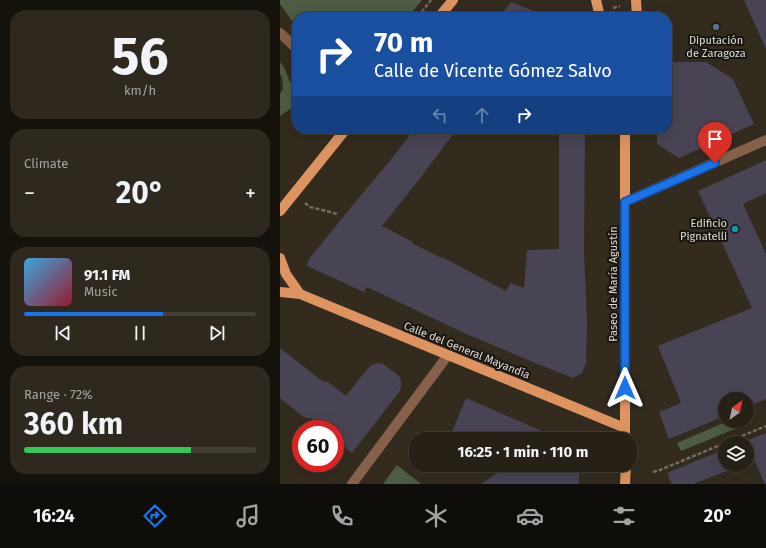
<!DOCTYPE html>
<meta charset="utf-8">
<style>
:root{--surface:#262016;--page:#2e281f;--text:#f1f3f6;--muted:#a4a3a1;--line:#423e35;--accent:#1a73e8}
body{margin:0;font-family:"Fira Sans",sans-serif;background:var(--page);color:var(--text);height:100vh;display:flex;flex-direction:column;font-size:15px;white-space:nowrap}
*{box-sizing:border-box;margin:0}
p{font-size:13px;color:var(--muted)}
.icon{flex:none;width:22px;height:22px;fill:none;stroke:currentColor;stroke-width:2;stroke-linecap:round;stroke-linejoin:round}
.map{position:relative;flex:1;overflow:hidden}
.details{display:flex;flex-direction:column;gap:10px;padding:10px;background:#15120c;width:280px}
.details>*{flex:none}
.banner{position:absolute;left:12px;top:12px;width:380px;height:122px;border-radius:16px;box-shadow:0 4px 16px #0002,0 0 0 1px var(--line);background:#1a4fa0;color:#fff;overflow:hidden}
.needle{width:26px;rotate:33deg}
.controls{position:absolute;left:438px;top:392px;display:grid;gap:8px}
.controls a{display:grid;place-items:center;width:36px;height:36px;border-radius:50%;background:var(--surface);box-shadow:0 4px 16px #0002,0 0 0 1px var(--line);font-size:20px}
.speed{position:absolute;left:12px;top:420px;display:flex;gap:8px;font-size:20px;font-weight:700;text-align:center}
.speed>*{display:grid;place-content:center;width:52px;height:52px;border-radius:50%;background:var(--surface);box-shadow:0 4px 16px #0002,0 0 0 1px var(--line);line-height:1}
.speed .limit{border:6px solid #d22;background:#fff;color:#111}
.pin{position:absolute;display:grid;place-items:center;width:34px;height:34px;color:#fff;margin:-41px -17px;border-radius:50% 50% 50% 0;rotate:-45deg;box-shadow:0 0 4px #0007}
.pin .icon{rotate:45deg}
.me{position:absolute;width:44px;margin:-22px;rotate:0deg;stroke-linejoin:round;filter:drop-shadow(0 0 3px #0008)}
.turn{display:flex;align-items:center;gap:14px;height:84px;padding:0 16px;font-size:18px}
.turn .icon{width:52px;height:52px;stroke-width:2.5}
.turn b{display:block;font-size:28px;line-height:34px}
.lanes{display:flex;align-items:center;height:38px;padding:0 16px;background:#0003;justify-content:center;gap:20px;direction:ltr}
.lanes .off{opacity:.35}
.big{font-size:30px;font-weight:700;line-height:1.1}
.details .widget{flex:1;display:flex;flex-direction:column;justify-content:center;gap:6px;min-width:0;padding:0 14px;border-radius:16px;background:var(--page)}
.details .dial{align-items:center;gap:0}
.dial b{font-size:52px;line-height:1}
.song{display:flex;align-items:center;gap:12px}
.cover{width:48px;height:48px;border-radius:6px;background:linear-gradient(135deg,hsl(200 70% 55%),hsl(350 70% 35%))}
.played{height:4px;border-radius:2px;background:linear-gradient(90deg,var(--accent) 60%,var(--line) 60%)}
.keys{display:flex;justify-content:space-around;direction:ltr}
.heat{display:flex;justify-content:space-between;align-items:center;font-size:22px;direction:ltr}
.charge{height:6px;border-radius:3px;background:linear-gradient(90deg,#34c759 72%,var(--line) 0)}
.trip{position:absolute;left:129px;top:432px;width:228px;height:40px;border-radius:16px;background:var(--surface);box-shadow:0 4px 16px #0002,0 0 0 1px var(--line);font-weight:700;line-height:40px;text-align:center}
.tab-bar{display:flex;height:64px;justify-content:space-around;align-items:center;background:#0f0d09;color:var(--muted)}
.tab-bar .icon{width:28px;height:28px}
.tab-bar .active{color:var(--accent)}
.tab-bar b{font-size:18px;color:var(--text)}
main{display:flex;flex:1;min-height:0}
.map>svg:first-child{display:block}
</style>
<main>
<section class="details">
<div class="widget dial"><b>56</b><p>km/h</p></div>
<div class="widget"><p>Climate</p>
<div class="heat"><a>−</a><b class="big">20°</b><a>+</a></div>
</div>
<div class="widget">
<div class="song"><i class="cover"></i><div><b>91.1 FM</b><p>Music</p></div></div>
<div class="played"></div>
<div class="keys"><svg class="icon" aria-label="previous" viewBox="0 0 24 24"><path d="M18 5L8 12l10 7zM5 5v14"/></svg><svg class="icon" aria-label="pause" viewBox="0 0 24 24"><path d="M8 5v14M16 5v14"/></svg><svg class="icon" aria-label="next" viewBox="0 0 24 24"><path d="M6 5l10 7-10 7zM19 5v14"/></svg></div>
</div>
<div class="widget"><p>Range · 72%</p><b class="big">360 km</b><div class="charge"></div></div>
</section>
<div class="map">
<svg width="486" height="484" viewBox="0 0 486 484">
<rect width="100%" height="100%" fill="#332b1e"/>
<g fill="#4d5c42">
<polygon points="0,0 142,0 128,17 17,17 17,28 0,4"/>
<polygon points="0,62 4,67 10,82 16,87 17,95 13,101 15,106 0,116 0,94 3,89 2,76 0,75"/>
<polygon points="469,412 472,422 401,451 397,443 448,421 467,421 467,413"/>
<polygon points="117,465 141,484 103,484"/>
</g>
<g fill="#484453">
<polygon points="464,0 486,0 486,49"/>
<polygon points="231,2 267,16 267,17 219,17"/>
<polygon points="387,62 426,62 453,79 474,124 399,158 377,144 377,129 387,129"/>
<polygon points="134,129 177,129 141,177 102,226 133,242 132,243 161,258 162,257 226,291 231,283 244,288 247,250 279,249 279,129 305,129 304,251 307,323 306,363 302,373 293,378 248,360 182,332 87,287 84,292 27,266 29,259 77,200 113,157"/>
<polygon points="486,160 486,193 463,204 486,254 486,399 467,407 467,399 445,399 445,416 389,439 379,412 401,403 378,346 472,308 418,191"/>
<polygon points="0,348 42,381 48,382 66,396 88,368 92,365 98,363 103,364 118,375 121,380 121,388 119,392 72,453 55,440 55,429 39,429 32,418 25,418 0,398"/>
<polygon points="186,398 280,439 169,439"/>
<polygon points="486,433 486,484 485,484 474,460 467,463 467,443 460,443"/>
<polygon points="445,449 445,465 462,465 413,484 392,484 387,473"/>
<polygon points="229,465 299,465 299,484 201,484"/>
</g>
<g fill="none" stroke-linecap="round" stroke-linejoin="round">
<g stroke="#736c61" stroke-width="2.5" stroke-dasharray="4 2" stroke-linecap="butt">
<polyline points="333,8 340,6"/>
<polyline points="138,17 151,0"/>
<polyline points="25,203 30,207 58,214"/>
<polyline points="373,472 380,470 486,426"/>
</g>
<g stroke="#856149" stroke-width="10">
<polyline points="0,33 17,49"/>
<polyline points="345,202 486,140"/>
<polyline points="72,484 168,355"/>
</g>
<g stroke="#dd9461" stroke-width="10">
<polyline points="316,0 320,17"/>
<polyline points="356,0 357,17"/>
<polyline points="159,17 173,0"/>
<polyline points="345,129 345,439"/>
<polyline points="0,211 66,129"/>
<polyline points="0,258 6,274 20,294"/>
<polyline points="0,292 20,294 345,428"/>
<polyline points="345,484 346,465"/>
</g>
</g>
<g fill="none" stroke-linecap="round" stroke-linejoin="round">
<g stroke="#114b97" stroke-width="10">
<polyline id="route" points="345,388 345,202 435,163"/>
</g>
<use href="#route" stroke="#1a73e8" stroke-width="7"/>
</g>
<circle fill="#5c6f8a" stroke="#18140f" stroke-width="1.5" cx="436" cy="27" r="4"/>
<circle fill="#0f9aa8" stroke="#18140f" stroke-width="1.5" cx="455" cy="229" r="4"/>
<g text-anchor="middle" stroke-width="4" stroke-linejoin="round" paint-order="stroke">
<g font-size="11" fill="#e1dcd4" stroke="#18140f">
<text x="436" y="44">Diputación<tspan x="436" dy="13">de Zaragoza</tspan></text>
<text x="447" y="227" text-anchor="end">Edificio<tspan x="447" dy="13">Pignatelli</tspan></text>
</g>
<g font-size="11" fill="#e1dcd4" stroke="#18140f">
<text transform="translate(333 284) rotate(-90)" y="4">Paseo de María Agustín</text>
<text transform="translate(187 350) rotate(22)" y="4">Calle del General Mayandía</text>
</g>
</g>
</svg>
<div class="controls">
<a><svg class="needle" viewBox="-14 -14 28 28"><path d="M0-13l5 13h-10z" fill="#e53935"/><path d="M0 13l5-13h-10z" fill="#a4a3a1"/></svg></a>
<a><svg class="icon" aria-label="layers" viewBox="0 0 24 24"><path d="M12 4l9 5-9 5-9-5zM3 14l9 5 9-5"/></svg></a>
</div>
<div class="speed"><div class="limit">60</div></div>
<div class="pin" style="left:435px;top:163px;background:#d93025"><svg class="icon" aria-label="arrive" viewBox="0 0 24 24"><path d="M6 21V4h12l-3 4 3 4H6"/></svg></div>
<svg class="me" style="left:345px;top:388px" viewBox="-20 -20 40 40"><path d="M0-17L14 15 0 8-14 15z" fill="#1a73e8" stroke="#fff" stroke-width="4"/></svg>
<div class="trip">16:25 · 1 min · 110 m</div>
<div class="banner">
<div class="turn"><svg class="icon" aria-label="right" viewBox="0 0 24 24"><path d="M7 20v-9h11M14 6l5 5-5 5"/></svg><div><b>70 m</b>Calle de Vicente Gómez Salvo</div></div>
<div class="lanes"><svg class="icon off" aria-label="left" viewBox="0 0 24 24"><path d="M17 20v-9H6M10 6l-5 5 5 5"/></svg><svg class="icon off" aria-label="ahead" viewBox="0 0 24 24"><path d="M12 20V5M6 11l6-6 6 6"/></svg><svg class="icon" aria-label="right" viewBox="0 0 24 24"><path d="M7 20v-9h11M14 6l5 5-5 5"/></svg></div>
</div>
</div>
</main>
<nav class="tab-bar">
<b>16:24</b>
<svg class="icon active" aria-label="directions" viewBox="0 0 24 24"><path d="M12 3l9 9-9 9-9-9zM9 14v-3h6M13 9l2 2-2 2"/></svg>
<svg class="icon" aria-label="music" viewBox="0 0 24 24"><path d="M9 18V5l10-2v13"/><circle cx="6" cy="18" r="3"/><circle cx="16" cy="16" r="3"/></svg>
<svg class="icon" aria-label="phone" viewBox="0 0 24 24"><path d="M5 4h4l2 5-3 2q2 4 5 5l2-3 5 2v4C11 20 4 13 5 4z"/></svg>
<svg class="icon" aria-label="climate" viewBox="0 0 24 24"><path d="M12 3v18M4 7l16 10M4 17L20 7"/></svg>
<svg class="icon" aria-label="car" viewBox="0 0 24 24"><path d="M5 17H2v-5l4-1 3-4h7l3 4 3 1v5h-3M9 17h6M6 11h13"/><circle cx="7" cy="17" r="2"/><circle cx="17" cy="17" r="2"/></svg>
<svg class="icon" aria-label="filters" viewBox="0 0 24 24"><path d="M4 7h16M4 17h16"/><circle cx="9" cy="7" r="2"/><circle cx="15" cy="17" r="2"/></svg>
<b>20°</b>
</nav>
